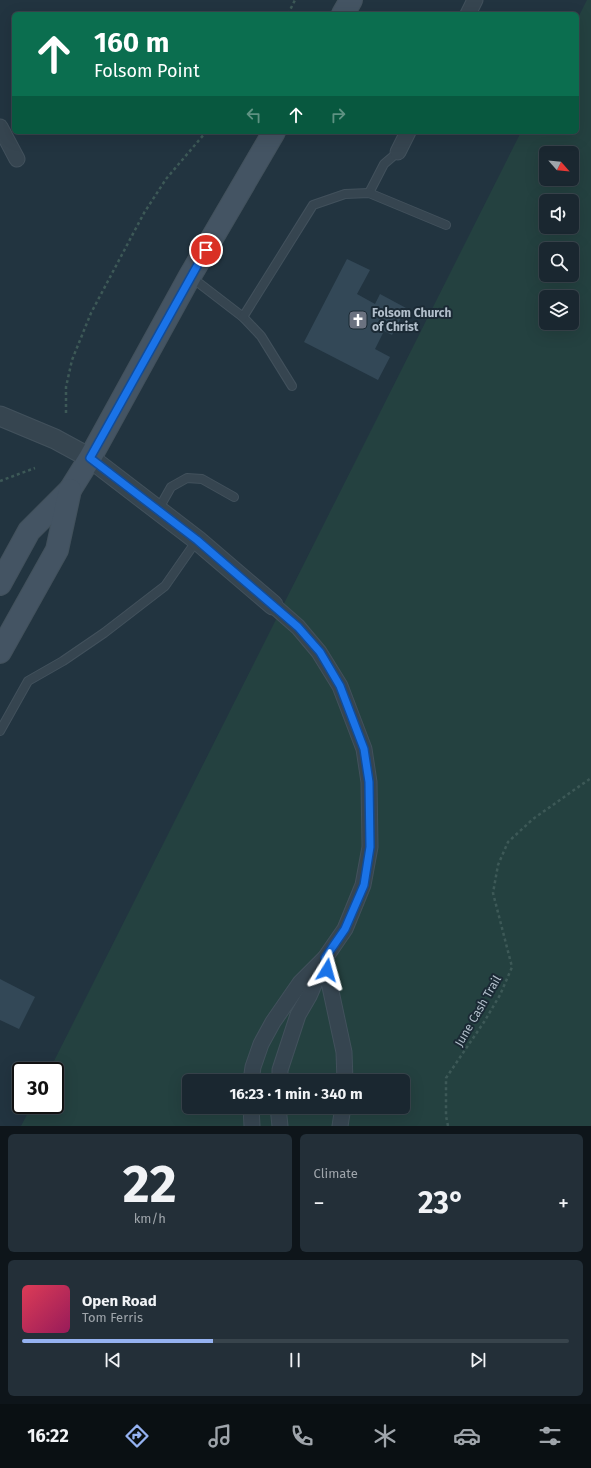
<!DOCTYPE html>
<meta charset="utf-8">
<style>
:root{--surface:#1a2730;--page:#232f38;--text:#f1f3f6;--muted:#9fa5ab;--line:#38444c;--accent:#95b2f1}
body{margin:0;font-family:"Fira Sans",sans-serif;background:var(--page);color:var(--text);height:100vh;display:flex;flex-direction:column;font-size:15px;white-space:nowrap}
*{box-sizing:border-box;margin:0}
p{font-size:13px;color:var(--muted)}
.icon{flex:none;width:22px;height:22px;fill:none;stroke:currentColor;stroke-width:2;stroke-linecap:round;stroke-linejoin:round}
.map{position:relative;height:1126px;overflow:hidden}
.drawer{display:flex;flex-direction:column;gap:8px;padding:8px;background:#0e151a;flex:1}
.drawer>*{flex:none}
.top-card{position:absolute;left:12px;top:12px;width:567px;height:122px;border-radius:6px;box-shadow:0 4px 16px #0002,0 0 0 1px var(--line);background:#0b6e4f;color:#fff;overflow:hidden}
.needle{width:26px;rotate:117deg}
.buttons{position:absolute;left:539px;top:146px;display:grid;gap:8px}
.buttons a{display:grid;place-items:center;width:40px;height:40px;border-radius:6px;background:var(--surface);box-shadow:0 4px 16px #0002,0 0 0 1px var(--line);font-size:20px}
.speed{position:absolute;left:12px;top:1062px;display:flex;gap:8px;font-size:20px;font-weight:700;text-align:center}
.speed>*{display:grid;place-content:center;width:52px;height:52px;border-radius:50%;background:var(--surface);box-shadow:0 4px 16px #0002,0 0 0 1px var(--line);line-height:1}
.speed .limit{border:2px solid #111;border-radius:6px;background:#fff;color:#111}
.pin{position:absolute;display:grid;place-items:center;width:34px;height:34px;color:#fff;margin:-17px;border:2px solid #fff;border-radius:50%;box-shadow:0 1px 4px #0007}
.me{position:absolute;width:44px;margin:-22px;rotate:8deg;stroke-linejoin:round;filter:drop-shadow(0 0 3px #0008)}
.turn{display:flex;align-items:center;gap:14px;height:84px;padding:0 16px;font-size:18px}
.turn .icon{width:52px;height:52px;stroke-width:2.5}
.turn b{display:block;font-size:28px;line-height:34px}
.lanes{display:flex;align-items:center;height:38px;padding:0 16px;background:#0003;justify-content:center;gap:20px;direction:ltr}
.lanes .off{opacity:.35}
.big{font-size:30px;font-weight:700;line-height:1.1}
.drawer .widget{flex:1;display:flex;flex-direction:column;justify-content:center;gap:6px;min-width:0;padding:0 14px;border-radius:6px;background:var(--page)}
.drawer .dial{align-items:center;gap:0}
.dial b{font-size:52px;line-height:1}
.song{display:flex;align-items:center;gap:12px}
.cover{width:48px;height:48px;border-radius:6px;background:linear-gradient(135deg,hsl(350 70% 55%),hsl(330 70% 35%))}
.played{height:4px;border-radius:2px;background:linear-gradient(90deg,var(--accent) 35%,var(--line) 35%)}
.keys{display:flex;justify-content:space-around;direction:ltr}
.heat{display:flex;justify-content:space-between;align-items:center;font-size:22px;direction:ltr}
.drawer .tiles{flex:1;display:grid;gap:8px;grid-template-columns:1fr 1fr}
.widget:last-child{grid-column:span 2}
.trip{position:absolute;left:182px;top:1074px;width:228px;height:40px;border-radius:6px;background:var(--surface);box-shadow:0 4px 16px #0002,0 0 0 1px var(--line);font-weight:700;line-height:40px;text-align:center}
.menu{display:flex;height:64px;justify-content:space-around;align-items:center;background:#0a1013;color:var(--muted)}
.menu .icon{width:28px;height:28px}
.menu .selected{color:var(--accent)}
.menu b{font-size:18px;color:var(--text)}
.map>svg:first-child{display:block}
</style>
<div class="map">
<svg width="591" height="1126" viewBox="0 0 591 1126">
<rect width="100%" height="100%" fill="#223440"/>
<path fill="#244140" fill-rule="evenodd" d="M587,0H591V1126H21L32,1105H55V1071H49L521,132H577V20ZM546,153H572V179H546ZM546,201H572V227H546ZM546,249H572V275H546ZM546,297H572V323H546ZM189,1081H403V1107H189Z"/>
<g fill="#334857">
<polygon points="347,259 370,270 357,294 375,304 380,294 406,308 392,335 384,331 375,349 390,357 378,380 304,342"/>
<polygon points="0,979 35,997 19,1029 0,1020"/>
</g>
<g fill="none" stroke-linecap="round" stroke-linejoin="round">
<g stroke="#42515c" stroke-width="10">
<g id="service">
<polyline points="369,193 384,164 398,152"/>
<polyline points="191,277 243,317 261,336 292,386"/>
<polyline points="243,317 313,205 345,194 369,193 446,225"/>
<polyline points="158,510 171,487 187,478 202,479 234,497"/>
<polyline points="0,731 28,681 63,661 104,633 165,586 197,540"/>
</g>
</g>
<g stroke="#42515c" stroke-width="17">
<g id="minor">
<polyline points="468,14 475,0"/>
<polyline points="0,127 17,159"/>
<polyline points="398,152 408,132"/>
<polyline points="325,958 329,982 344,1052 345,1081"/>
<polyline points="251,1081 253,1067 261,1044 273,1022 300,983 325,958 345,929 363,885 370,847 369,782 364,749 340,686 319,652 298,627 273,605"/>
<polyline points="280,1081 280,1070 298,1015 309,996 322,966"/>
<polyline points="251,1107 252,1126"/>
<polyline points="278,1107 280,1126"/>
<polyline points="340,1126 343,1107"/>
</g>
</g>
<g stroke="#42515c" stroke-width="21">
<polyline id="tertiary" points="0,416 55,439 90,458 197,540 273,605"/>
</g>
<g stroke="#42515c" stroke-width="24">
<g id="secondary">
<polyline points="343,14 351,0"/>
<polyline points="0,584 29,531 70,490 90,458 190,276 274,132"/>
<polyline points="0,652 57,550 70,490"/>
</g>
</g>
<g stroke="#3d5957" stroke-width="2.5" stroke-dasharray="3 3" stroke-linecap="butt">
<polyline points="288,14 295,0"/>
<polyline points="66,413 66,387 72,360 91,313 144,213 166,179 206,132"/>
<polyline points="0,481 35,468"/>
<polyline points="448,1126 446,1116 446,1078 484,1022 500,995 512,967 493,893 498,865 508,842 533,819 591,778"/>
</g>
<use href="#service" stroke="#364550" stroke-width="8"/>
<use href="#minor" stroke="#364550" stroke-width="15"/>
<use href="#tertiary" stroke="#364550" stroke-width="19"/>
<use href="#secondary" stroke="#445463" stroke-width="22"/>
</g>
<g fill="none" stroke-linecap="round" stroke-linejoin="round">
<g stroke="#114b97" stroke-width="10">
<polyline id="route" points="206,250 90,458 197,540 298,627 320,652 340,686 364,749 369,782 370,847 364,885 345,929 325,958 327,970"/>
</g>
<use href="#route" stroke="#1a73e8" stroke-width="7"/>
</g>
<defs>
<g id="church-square" transform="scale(1)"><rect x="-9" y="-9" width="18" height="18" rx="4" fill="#6b7280" stroke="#1b2a35"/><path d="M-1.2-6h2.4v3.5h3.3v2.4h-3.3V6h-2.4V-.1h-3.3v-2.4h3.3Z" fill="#fff"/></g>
</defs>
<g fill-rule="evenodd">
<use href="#church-square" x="358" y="320"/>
</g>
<g text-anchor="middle" stroke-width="4" stroke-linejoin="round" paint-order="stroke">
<g font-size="12" font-weight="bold" fill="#b2bfcb" stroke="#1b2a35" text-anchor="start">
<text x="372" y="317">Folsom Church<tspan x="372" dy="14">of Christ</tspan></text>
</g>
<g font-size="12" fill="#b2bfcb" stroke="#1b2a35">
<text transform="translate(478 1011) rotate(-60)" y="4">June Cash Trail</text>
</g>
</g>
</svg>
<div class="buttons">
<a><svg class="needle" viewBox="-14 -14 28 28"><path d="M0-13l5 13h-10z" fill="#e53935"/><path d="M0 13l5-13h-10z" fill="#9fa5ab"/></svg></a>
<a><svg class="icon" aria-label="sound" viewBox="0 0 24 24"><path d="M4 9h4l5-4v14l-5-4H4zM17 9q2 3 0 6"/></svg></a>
<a><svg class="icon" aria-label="search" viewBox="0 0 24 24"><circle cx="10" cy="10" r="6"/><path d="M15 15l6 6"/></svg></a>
<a><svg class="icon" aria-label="layers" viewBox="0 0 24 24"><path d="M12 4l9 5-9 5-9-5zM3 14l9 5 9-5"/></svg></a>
</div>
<div class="speed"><div class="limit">30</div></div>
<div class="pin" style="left:206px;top:250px;background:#d93025"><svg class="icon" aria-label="arrive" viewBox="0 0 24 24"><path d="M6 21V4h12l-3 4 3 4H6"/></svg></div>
<svg class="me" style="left:327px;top:970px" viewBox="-20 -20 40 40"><path d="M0-17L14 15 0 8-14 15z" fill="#1a73e8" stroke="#fff" stroke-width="4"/></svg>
<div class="trip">16:23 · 1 min · 340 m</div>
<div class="top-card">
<div class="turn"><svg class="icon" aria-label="ahead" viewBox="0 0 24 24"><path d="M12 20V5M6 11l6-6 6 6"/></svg><div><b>160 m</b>Folsom Point</div></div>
<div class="lanes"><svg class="icon off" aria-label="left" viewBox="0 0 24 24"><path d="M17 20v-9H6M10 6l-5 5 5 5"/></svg><svg class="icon" aria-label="ahead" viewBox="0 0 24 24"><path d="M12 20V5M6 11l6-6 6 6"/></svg><svg class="icon off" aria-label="right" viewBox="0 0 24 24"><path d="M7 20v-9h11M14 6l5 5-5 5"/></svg></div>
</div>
</div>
<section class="drawer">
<div class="tiles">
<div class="widget dial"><b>22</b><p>km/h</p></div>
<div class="widget"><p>Climate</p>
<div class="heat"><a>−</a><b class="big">23°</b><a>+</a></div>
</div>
<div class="widget">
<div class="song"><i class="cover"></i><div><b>Open Road</b><p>Tom Ferris</p></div></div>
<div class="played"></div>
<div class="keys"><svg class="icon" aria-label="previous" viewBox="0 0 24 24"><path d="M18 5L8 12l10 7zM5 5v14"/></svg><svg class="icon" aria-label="pause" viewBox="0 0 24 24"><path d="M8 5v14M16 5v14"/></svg><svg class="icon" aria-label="next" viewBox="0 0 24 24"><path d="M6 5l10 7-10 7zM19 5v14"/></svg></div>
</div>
</div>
</section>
<nav class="menu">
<b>16:22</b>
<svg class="icon selected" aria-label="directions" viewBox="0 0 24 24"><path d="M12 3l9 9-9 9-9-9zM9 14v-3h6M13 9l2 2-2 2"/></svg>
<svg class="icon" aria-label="music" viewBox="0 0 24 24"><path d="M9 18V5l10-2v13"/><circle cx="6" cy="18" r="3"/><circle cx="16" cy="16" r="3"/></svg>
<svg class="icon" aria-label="phone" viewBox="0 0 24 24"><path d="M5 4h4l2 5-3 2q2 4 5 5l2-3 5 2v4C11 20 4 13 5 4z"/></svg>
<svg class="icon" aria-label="climate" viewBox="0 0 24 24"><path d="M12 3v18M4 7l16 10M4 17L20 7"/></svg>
<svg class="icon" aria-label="car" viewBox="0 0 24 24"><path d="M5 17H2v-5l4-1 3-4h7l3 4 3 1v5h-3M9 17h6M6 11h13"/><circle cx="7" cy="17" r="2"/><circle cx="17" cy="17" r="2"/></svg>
<svg class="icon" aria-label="filters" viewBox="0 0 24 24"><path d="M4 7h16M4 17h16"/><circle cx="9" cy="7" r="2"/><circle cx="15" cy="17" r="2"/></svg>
</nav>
